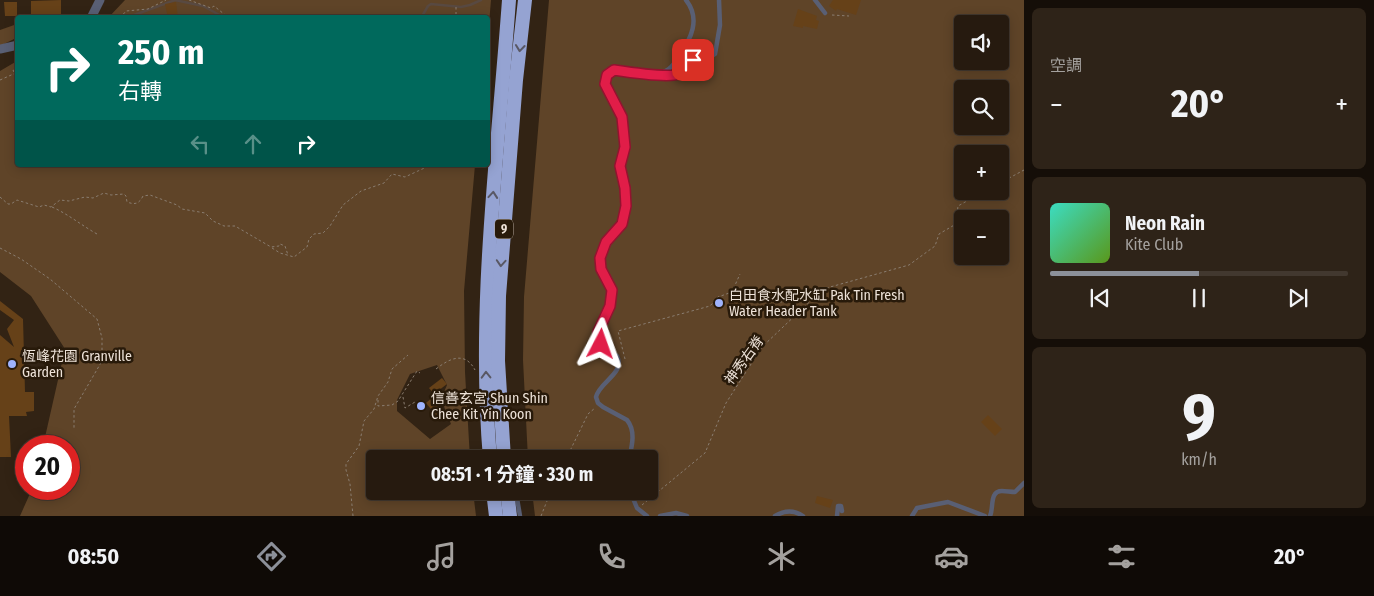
<!DOCTYPE html>
<html lang="zh-TW">
<meta charset="utf-8">
<style>
:root{--surface:#261a0f;--page:#2e2318;--text:#f1f3f6;--muted:#a4a19e;--line:#42382f;--accent:#8c9099}
body{margin:0;font-family:"Fira Sans Condensed","Noto Sans TC",sans-serif;background:var(--page);color:var(--text);height:100vh;display:flex;flex-direction:column;font-size:19px;white-space:nowrap}
*{box-sizing:border-box;margin:0}
p{font-size:16px;color:var(--muted)}
.icon{flex:none;width:28px;height:28px;fill:none;stroke:currentColor;stroke-width:2;stroke-linecap:round;stroke-linejoin:round}
.map{position:relative;flex:1;overflow:hidden}
.side{display:flex;flex-direction:column;gap:8px;padding:8px;background:#150e08;width:350px}
.side>*{flex:none}
.top-card{position:absolute;left:15px;top:15px;width:475px;height:152px;border-radius:5px;box-shadow:0 2px 12px #0003,0 0 0 1px var(--line);background:#00695c;color:#fff;overflow:hidden}
.fabs{position:absolute;left:954px;top:15px;display:grid;gap:10px}
.fabs a{display:grid;place-items:center;width:55px;height:55px;border-radius:5px;background:var(--surface);box-shadow:0 2px 12px #0003,0 0 0 1px var(--line);font-size:25px}
.speed{position:absolute;left:15px;top:435px;display:flex;gap:10px;font-size:25px;font-weight:700;text-align:center}
.speed>*{display:grid;place-content:center;width:65px;height:65px;border-radius:50%;background:var(--surface);box-shadow:0 2px 12px #0003,0 0 0 1px var(--line);line-height:1}
.speed .limit{border:8px solid #d22;background:#fff;color:#111}
.pin{position:absolute;display:grid;place-items:center;width:42px;height:42px;color:#fff;margin:-21px;border-radius:10px;box-shadow:0 2px 8px #0006}
.me{position:absolute;width:55px;margin:-28px;rotate:4deg;stroke-linejoin:round;filter:drop-shadow(0 0 4px #0008)}
.turn{display:flex;align-items:center;gap:18px;height:105px;padding:0 20px;font-size:22px}
.turn .icon{width:65px;height:65px;stroke-width:2.5}
.turn b{display:block;font-size:35px;line-height:42px}
.lanes{display:flex;align-items:center;height:48px;padding:0 20px;background:#0003;justify-content:center;gap:25px;direction:ltr}
.lanes .off{opacity:.35}
.big{font-size:38px;font-weight:700;line-height:1.1}
.side .tile{flex:1;display:flex;flex-direction:column;justify-content:center;gap:8px;min-width:0;padding:0 18px;border-radius:8px;background:var(--page)}
.side .dial{align-items:center;gap:0}
.dial b{font-size:65px;line-height:1}
.song{display:flex;align-items:center;gap:15px}
.cover{width:60px;height:60px;border-radius:8px;background:linear-gradient(135deg,hsl(170 70% 55%),hsl(90 70% 35%))}
.played{height:5px;border-radius:2px;background:linear-gradient(90deg,var(--accent) 50%,var(--line) 50%)}
.keys{display:flex;justify-content:space-around;direction:ltr}
.heat{display:flex;justify-content:space-between;align-items:center;font-size:28px;direction:ltr}
.trip{position:absolute;left:366px;top:450px;width:292px;height:50px;border-radius:5px;background:var(--surface);box-shadow:0 2px 12px #0003,0 0 0 1px var(--line);font-weight:700;line-height:50px;text-align:center}
.dock{display:flex;height:80px;justify-content:space-around;align-items:center;background:#0f0a06;color:var(--muted)}
.dock .icon{width:35px;height:35px}
.dock .selected{color:var(--accent)}
.dock b{font-size:22px;color:var(--text)}
main{display:flex;flex:1;min-height:0}
.map>svg:first-child{display:block}
</style>
<main>
<div class="map">
<svg width="1024" height="516" viewBox="0 0 1024 516">
<rect width="100%" height="100%" fill="#322314"/>
<g fill="#5f4428" fill-rule="evenodd">
<polygon points="125,0 491,0 488,36 488,18 108,18"/>
<path d="M549,0H1024V516H535L532,491H650V459H528L523,360L524,297ZM962,24H1000V61H962ZM962,89H1000V126H962ZM962,154H1000V191H962ZM962,219H1000V256H962Z"/>
<polygon points="17,24 17,40 14,39 0,46 0,30"/>
<path d="M17,61L18,165H475L464,291L465,372L470,459H375V491H473L476,516H20L32,489H69V446H43L65,349L31,296L0,272V71ZM437,365L447,385L441,399L451,424L430,439L397,411V400L410,374Z"/>
</g>
<g fill="none" stroke-linecap="round" stroke-linejoin="round">
<g stroke="#584941" stroke-width="2.5">
<polyline points="126,18 175,0 203,6 225,18"/>
<polyline points="238,18 280,16 289,18"/>
<polyline points="421,18 428,6 431,4 461,7 470,5 481,0"/>
</g>
</g>
<g fill="#664118">
<polygon points="61,0 61,18 37,18 37,15 31,16 31,1"/>
<polygon points="833,0 861,0 856,15 837,9 836,11 829,6"/>
<polygon points="4,2 17,2 17,16 5,16"/>
<polygon points="176,2 178,18 168,18 165,4"/>
<polygon points="798,9 817,16 816,20 819,21 817,29 803,26 803,28 793,26"/>
<polygon points="0,301 23,319 25,392 34,392 34,411 26,412 27,416 9,416 11,457 0,457 0,335 14,347 7,329 14,320 0,310"/>
<polygon points="442,378 447,384 434,394 429,388"/>
<polygon points="434,396 446,413 439,419 426,403"/>
<polygon points="988,415 1002,429 995,436 981,422"/>
<polygon points="817,496 833,500 830,508 815,503"/>
</g>
<g fill="none" stroke-linecap="round" stroke-linejoin="round">
<g stroke="#8a7d70" stroke-width="1" stroke-dasharray="2.5 2.5" stroke-linecap="butt">
<polyline points="189,0 211,8 214,6 229,18"/>
<polyline points="456,7 456,15 458,18"/>
<polyline points="832,15 849,16"/>
<polyline points="111,18 114,18"/>
<polyline points="120,18 126,11 148,9 166,0"/>
<polyline points="14,72 13,70 18,69"/>
<polyline points="0,80 18,72"/>
<polyline points="1000,183 1024,170"/>
<path d="M0,197L8,204H11L17,200L39,207L44,205L51,207L60,200L69,201L85,197L93,198L104,193L111,195L124,194L126,196L127,202C135,205 139,204 143,196L150,195L177,205L182,209L205,213L213,221L224,226H235L271,247L279,246L280,244L285,246L288,255"/>
<path d="M52,207C68,214 81,225 97,234"/>
<polyline points="0,248 21,259 50,279 97,319 102,338 102,361 74,409 74,429"/>
<polyline points="272,248 280,253 294,257 307,247 309,239 314,234 323,233 330,226 343,205 361,191 384,183 392,174 405,177 431,165"/>
<path d="M733,292L748,290C751,293 754,296 757,298C766,304 799,302 810,300"/>
<polyline points="625,359 618,331 710,306 718,297 732,292 740,274"/>
<path d="M436,369C450,358 465,351 475,370"/>
<polyline points="403,397 405,408 415,402"/>
<polyline points="378,400 378,406 392,405 398,401 417,371 420,373"/>
<polyline points="566,459 588,414 595,408"/>
<polyline points="642,505 705,453 726,403 762,347 823,289 909,265 935,246 939,234 956,224 958,206 985,191"/>
<polyline points="353,516 350,484 346,470 346,464 359,446 364,421 374,409 378,396 388,382 392,369 408,355"/>
<polyline points="541,516 551,491"/>
</g>
<g stroke="#595f74" stroke-width="4.5">
<polyline points="815,0 825,13"/>
<polyline points="657,75 679,74 691,61 709,58 715,54 720,25 719,0"/>
<path d="M629,459C632,446 636,431 627,420L603,407L598,403L596,397C599,382 626,373 617,356L601,344L598,336L600,326L610,306L612,292L610,285L601,269V255L606,242L623,223L626,202L620,166L625,147L622,117L606,88L605,81L607,75C616,66 645,75 659,73C670,71 674,64 679,56C691,39 701,19 686,0"/>
<polyline points="630,491 637,508 647,516"/>
<polyline points="511,492 517,498 520,516"/>
<polyline points="660,516 676,513 687,516"/>
<path d="M775,516C785,510 794,510 803,516"/>
<polyline points="837,516 838,506 841,506 842,511"/>
<polyline points="912,516 917,508 948,502 985,516"/>
<path d="M990,516C994,508 989,491 1002,491C1006,491 1011,492 1015,492L1024,483"/>
</g>
<g stroke="#595f74" stroke-width="9">
<polyline points="91,18 100,0"/>
<polyline points="0,49 18,45"/>
</g>
<g stroke="#95a3d2" stroke-width="14">
<path d="M490,459C477,306 498,153 509,0"/>
<polyline points="504,459 498,361 499,296 516,80 525,0"/>
<polyline points="493,491 496,516"/>
<polyline points="507,491 510,516"/>
</g>
</g>
<defs><path id="oneway-chevron" d="M-2-3.5L2.5 0L-2 3.5" fill="none" stroke-width="1.6" stroke-linecap="round" stroke-linejoin="round" transform="scale(1.25)"/></defs>
<g stroke="#595864">
<use href="#oneway-chevron" transform="translate(520 48) rotate(96)"/>
<use href="#oneway-chevron" transform="translate(493 195) rotate(-85)"/>
<use href="#oneway-chevron" transform="translate(501 263) rotate(94)"/>
<use href="#oneway-chevron" transform="translate(486 375) rotate(-91)"/>
</g>
<g fill="none" stroke-linecap="round" stroke-linejoin="round">
<g stroke="#92132f" stroke-width="12">
<path id="route" d="M601,344L598,338V332L610,306L612,290L601,269L600,258L606,242L622,224L626,206L625,188L620,166L625,147L622,117L605,84L607,75L614,70C627,72 669,78 679,74C685,71 687,63 693,60"/>
</g>
<use href="#route" stroke="#e11d48" stroke-width="9"/>
</g>
<g fill="#9fb3fd" stroke="#281a0a" stroke-width="2">
<circle cx="719" cy="303" r="5"/>
<circle cx="12" cy="364" r="5"/>
<circle cx="421" cy="406" r="5"/>
</g>
<g text-anchor="middle" stroke-width="5" stroke-linejoin="round" paint-order="stroke">
<rect fill="#281a0a" stroke="#b3a79b" stroke-width="1" x="495" y="219.5" width="18" height="19" rx="4"/>
<g font-size="12" font-weight="bold" fill="#eee3d9">
<text x="504" y="233">9</text>
</g>
<g font-size="14" fill="#eee3d9" stroke="#281a0a" text-anchor="start">
<text x="729" y="300">白田食水配水缸 Pak Tin Fresh<tspan x="729" dy="16">Water Header Tank</tspan></text>
<text x="22" y="361">恆峰花園 Granville<tspan x="22" dy="16">Garden</tspan></text>
<text x="431" y="403">信善玄宮 Shun Shin<tspan x="431" dy="16">Chee Kit Yin Koon</tspan></text>
</g>
<g font-size="14" fill="#eee3d9" stroke="#281a0a">
<text transform="translate(744 360) rotate(-54)" y="5">神秀右脊</text>
</g>
</g>
</svg>
<div class="fabs">
<a><svg class="icon" aria-label="sound" viewBox="0 0 24 24"><path d="M4 9h4l5-4v14l-5-4H4zM17 9q2 3 0 6"/></svg></a>
<a><svg class="icon" aria-label="search" viewBox="0 0 24 24"><circle cx="10" cy="10" r="6"/><path d="M15 15l6 6"/></svg></a>
<a>+</a>
<a>−</a>
</div>
<div class="speed"><div class="limit">20</div></div>
<div class="pin" style="left:693px;top:60px;background:#d93025"><svg class="icon" aria-label="arrive" viewBox="0 0 24 24"><path d="M6 21V4h12l-3 4 3 4H6"/></svg></div>
<svg class="me" style="left:601px;top:344px" viewBox="-20 -20 40 40"><path d="M0-17L14 15 0 8-14 15z" fill="#e11d48" stroke="#fff" stroke-width="4"/></svg>
<div class="trip">08:51 · 1 分鐘 · 330 m</div>
<div class="top-card">
<div class="turn"><svg class="icon" aria-label="right" viewBox="0 0 24 24"><path d="M7 20v-9h11M14 6l5 5-5 5"/></svg><div><b>250 m</b>右轉</div></div>
<div class="lanes"><svg class="icon off" aria-label="left" viewBox="0 0 24 24"><path d="M17 20v-9H6M10 6l-5 5 5 5"/></svg><svg class="icon off" aria-label="ahead" viewBox="0 0 24 24"><path d="M12 20V5M6 11l6-6 6 6"/></svg><svg class="icon" aria-label="right" viewBox="0 0 24 24"><path d="M7 20v-9h11M14 6l5 5-5 5"/></svg></div>
</div>
</div>
<section class="side">
<div class="tile"><p>空調</p>
<div class="heat"><a>−</a><b class="big">20°</b><a>+</a></div>
</div>
<div class="tile">
<div class="song"><i class="cover"></i><div><b>Neon Rain</b><p>Kite Club</p></div></div>
<div class="played"></div>
<div class="keys"><svg class="icon" aria-label="previous" viewBox="0 0 24 24"><path d="M18 5L8 12l10 7zM5 5v14"/></svg><svg class="icon" aria-label="pause" viewBox="0 0 24 24"><path d="M8 5v14M16 5v14"/></svg><svg class="icon" aria-label="next" viewBox="0 0 24 24"><path d="M6 5l10 7-10 7zM19 5v14"/></svg></div>
</div>
<div class="tile dial"><b>9</b><p>km/h</p></div>
</section>
</main>
<nav class="dock">
<b>08:50</b>
<svg class="icon selected" aria-label="directions" viewBox="0 0 24 24"><path d="M12 3l9 9-9 9-9-9zM9 14v-3h6M13 9l2 2-2 2"/></svg>
<svg class="icon" aria-label="music" viewBox="0 0 24 24"><path d="M9 18V5l10-2v13"/><circle cx="6" cy="18" r="3"/><circle cx="16" cy="16" r="3"/></svg>
<svg class="icon" aria-label="phone" viewBox="0 0 24 24"><path d="M5 4h4l2 5-3 2q2 4 5 5l2-3 5 2v4C11 20 4 13 5 4z"/></svg>
<svg class="icon" aria-label="climate" viewBox="0 0 24 24"><path d="M12 3v18M4 7l16 10M4 17L20 7"/></svg>
<svg class="icon" aria-label="car" viewBox="0 0 24 24"><path d="M5 17H2v-5l4-1 3-4h7l3 4 3 1v5h-3M9 17h6M6 11h13"/><circle cx="7" cy="17" r="2"/><circle cx="17" cy="17" r="2"/></svg>
<svg class="icon" aria-label="filters" viewBox="0 0 24 24"><path d="M4 7h16M4 17h16"/><circle cx="9" cy="7" r="2"/><circle cx="15" cy="17" r="2"/></svg>
<b>20°</b>
</nav>
